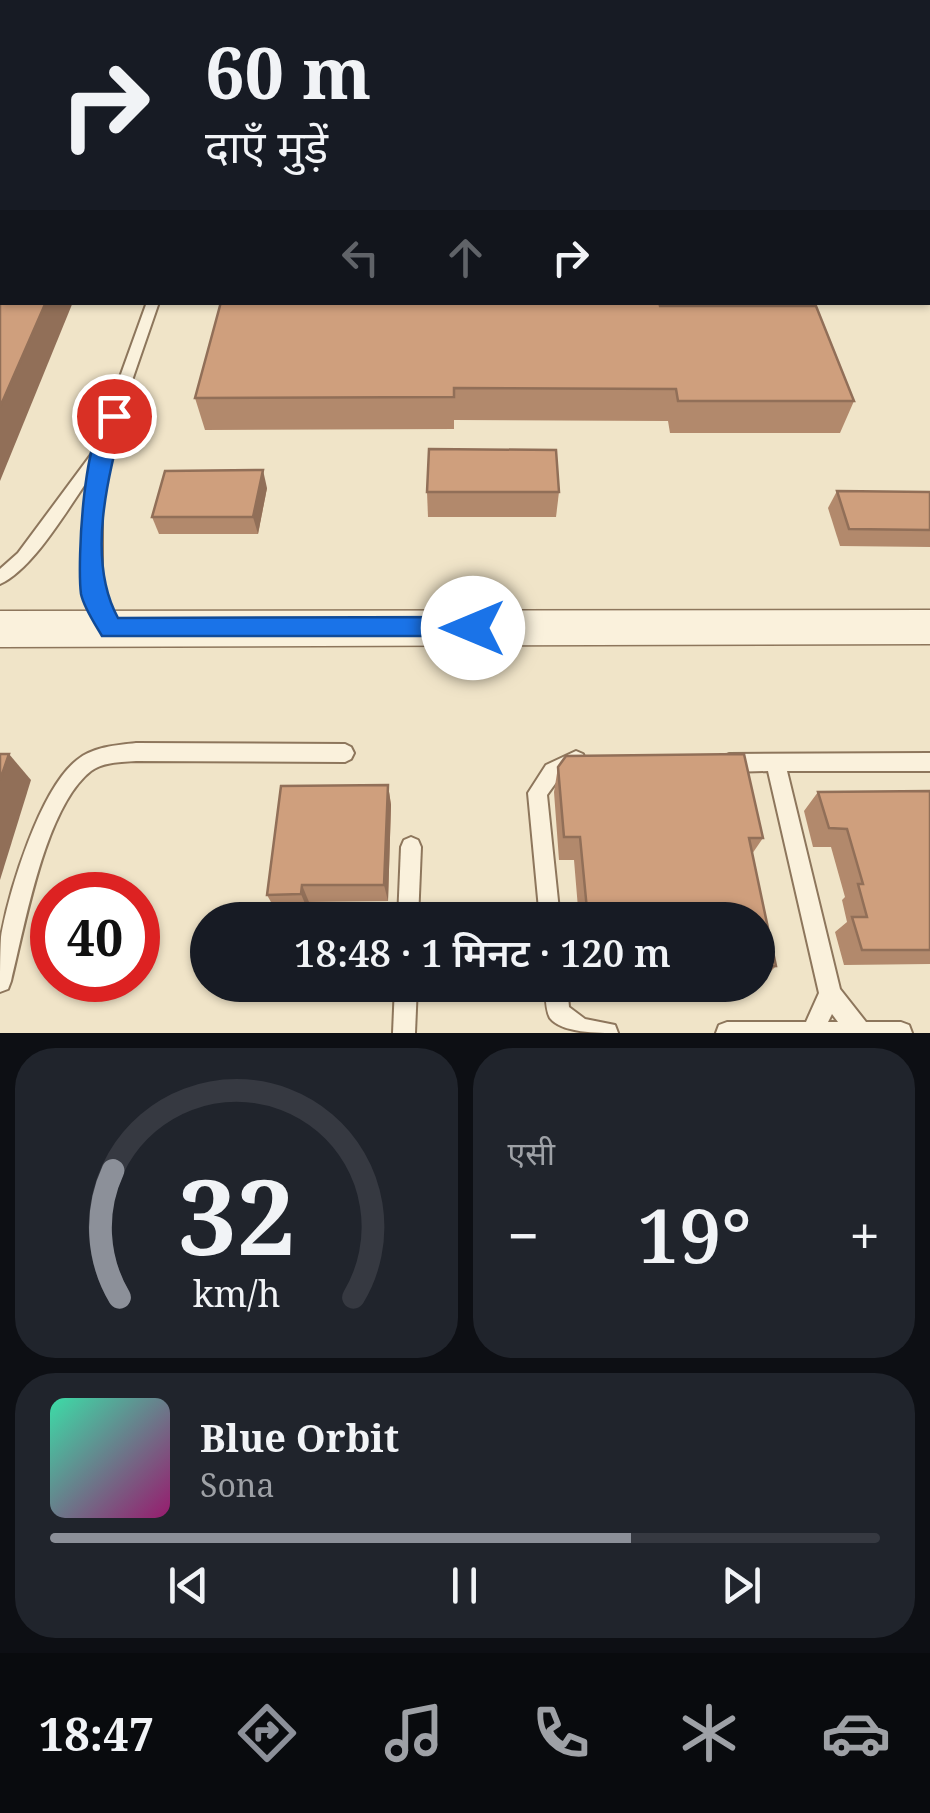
<!DOCTYPE html>
<html lang="hi">
<meta charset="utf-8">
<style>
:root{--surface:#171b24;--page:#20242c;--text:#f1f3f6;--muted:#9ea1a6;--line:#363941;--accent:#8c9099}
body{margin:0;font-family:"Noto Serif","Noto Sans Devanagari",serif;background:var(--page);color:var(--text);height:100vh;display:flex;flex-direction:column;font-size:38px;white-space:nowrap}
*{box-sizing:border-box;margin:0}
p{font-size:32px;color:var(--muted)}
.icon{flex:none;width:55px;height:55px;fill:none;stroke:currentColor;stroke-width:2;stroke-linecap:round;stroke-linejoin:round}
.map{position:relative;height:1033px;overflow:hidden}
.drawer{display:flex;flex-direction:column;gap:15px;padding:15px;background:#0d0f14;flex:1}
.drawer>*{flex:none}
.banner{position:absolute;left:0px;top:0px;width:930px;height:305px;box-shadow:0 2px 8px #0004;background:#171b24;color:var(--text);overflow:hidden}
.speed{position:absolute;left:30px;top:872px;display:flex;gap:20px;font-size:50px;font-weight:700;text-align:center}
.speed>*{display:grid;place-content:center;width:130px;height:130px;border-radius:50%;background:var(--surface);box-shadow:0 2px 8px #0004;line-height:1}
.speed .limit{border:15px solid #d22;background:#fff;color:#111}
.pin{position:absolute;display:grid;place-items:center;width:85px;height:85px;color:#fff;margin:-42px;border:5px solid #fff;border-radius:50%;box-shadow:0 2px 10px #0007}
.me{position:absolute;width:110px;margin:-55px;rotate:270deg;stroke-linejoin:round;filter:drop-shadow(0 0 8px #0008)}
.turn{display:flex;align-items:center;gap:35px;height:210px;padding:0 40px;font-size:45px}
.turn .icon{width:130px;height:130px;stroke-width:2.5}
.turn b{display:block;font-size:70px;line-height:85px}
.lanes{display:flex;align-items:center;height:95px;padding:0 40px;background:#0003;justify-content:center;gap:50px;direction:ltr}
.lanes .off{opacity:.35}
.big{font-size:75px;font-weight:600;line-height:1.1}
.drawer .card{flex:1;display:flex;flex-direction:column;justify-content:center;gap:15px;min-width:0;padding:0 35px;border-radius:40px;background:var(--page)}
.drawer .dial{align-items:center;gap:0}
.dial svg{height:260px;overflow:visible;fill:none;stroke:var(--line);stroke-width:7;stroke-linecap:round;text-anchor:middle}
.dial text{fill:var(--text);stroke:none}
.song{display:flex;align-items:center;gap:30px}
.cover{width:120px;height:120px;border-radius:15px;background:linear-gradient(135deg,hsl(160 70% 55%),hsl(320 70% 35%))}
.played{height:10px;border-radius:5px;background:linear-gradient(90deg,var(--accent) 70%,var(--line) 70%)}
.keys{display:flex;justify-content:space-around;direction:ltr}
.heat{display:flex;justify-content:space-between;align-items:center;font-size:55px;direction:ltr}
.drawer .tiles{flex:1;display:grid;gap:15px;grid-template-columns:1fr 1fr}
.card:last-child{grid-column:span 2}
.trip{position:absolute;left:190px;top:902px;width:585px;height:100px;border-radius:50px;background:var(--surface);box-shadow:0 2px 8px #0004;font-weight:600;line-height:100px;text-align:center}
.tab-bar{display:flex;height:160px;justify-content:space-around;align-items:center;background:#090b0e;color:var(--muted)}
.tab-bar .icon{width:70px;height:70px}
.tab-bar .current{color:var(--accent)}
.tab-bar b{font-size:45px;color:var(--text)}
.map>svg:first-child{display:block}
</style>
<div class="map">
<svg width="930" height="1033" viewBox="0 0 930 1033">
<rect width="100%" height="100%" fill="#f0e4c8"/>
<g fill="none" stroke-linecap="round" stroke-linejoin="round">
<g stroke="#8d765c" stroke-width="4">
<g id="service">
<polygon points="256,0 264,0 263,2 255,2"/>
<polygon points="796,0 804,0 806,2 798,2"/>
<rect x="0" y="81" width="2" height="6"/>
<rect x="928" y="207" width="2" height="10"/>
<path d="M147,302H159L107,453L102,483V597L117,625L115,630L109,632L103,630L86,598L88,480C67,510 33,569 0,584V569L18,553L93,452Z"/>
<path d="M136,743L345,744L351,747L354,753L351,759L345,762L136,761C121,762 103,762 91,771C45,807 25,925 11,981L8,989L0,992C0,974 0,954 1,937C9,891 40,789 77,760C93,747 116,745 136,743Z"/>
<polygon points="576,751 583,754 585,760 583,766 560,777 547,795 560,920 540,920 528,793 546,765"/>
<path d="M930,753V771H787L840,989L866,1022H901L909,1025L912,1033H716L719,1025L727,1022H806L819,993L768,771L729,772L722,769L720,763L722,757L729,754ZM832,1014L838,1022H828Z"/>
<polygon points="411,837 418,840 421,847 418,920 398,920 401,847 404,840"/>
<polygon points="395,985 417,985 415,1033 393,1033"/>
<path d="M545,985H567L569,1007L585,1019L615,1025L618,1033C597,1033 562,1033 550,1018C545,1009 546,995 545,985Z"/>
</g>
</g>
<g stroke="#8d765c" stroke-width="4">
<g id="minor">
<polygon points="902,0 918,0 920,2 904,2"/>
<polygon points="928,17 930,18 930,30 928,29"/>
</g>
</g>
<g stroke="#8d765c" stroke-width="3">
<polygon id="tertiary" points="930,610 930,644 0,647 0,611"/>
</g>
<g stroke="#6f573f" stroke-width="4">
<g id="secondary">
<polygon points="817,0 840,0 841,2 819,2"/>
<polygon points="869,0 892,0 893,2 871,2"/>
<rect x="928" y="56" width="2" height="17"/>
<rect x="928" y="136" width="2" height="20"/>
</g>
</g>
<use href="#service" fill="#faf1dc" fill-rule="evenodd"/>
<use href="#minor" fill="#faf1dc" fill-rule="evenodd"/>
<use href="#tertiary" fill="#faf1dc" fill-rule="evenodd"/>
<use href="#secondary" fill="#faf1dc" fill-rule="evenodd"/>
</g>
<g fill="#b2896c">
<polygon points="0,0 221,0 220,2 2,2 2,55 0,49"/>
<polygon points="551,0 785,0 785,2 552,2"/>
<polygon points="660,306 854,401 840,433 670,433 668,421 454,420 454,429 205,430 195,398"/>
<polygon points="267,488 258,534 159,534 152,517"/>
<polygon points="837,491 930,492 930,547 840,546 828,508"/>
<polygon points="427,492 559,492 556,517 428,517"/>
<polygon points="558,767 763,838 752,854 776,966 758,984 758,920 579,920 574,860 559,860 554,792"/>
<polygon points="388,785 391,805 388,901 309,902 308,911 276,911 267,895"/>
<polygon points="930,791 930,964 844,965 835,932 847,922 842,900 845,897 831,847 813,847 804,811 818,792"/>
<polygon points="585,985 675,985 585,986"/>
</g>
<g fill="#916f58">
<polygon points="46,302 73,302 0,481 0,407"/>
<polygon points="263,470 267,488 258,534 253,517"/>
<polygon points="9,754 31,780 0,880 0,780"/>
<polygon points="388,785 391,805 388,901 384,885"/>
<polygon points="302,885 309,902 308,911 301,894"/>
</g>
<g fill="#cf9f7d" stroke="#916f58" stroke-width="2.5">
<polygon points="0,0 213,0 212,2 2,2 2,17 0,17"/>
<polygon points="351,0 484,0 484,2 350,2"/>
<polygon points="0,100 2,100 2,302 46,302 0,407"/>
<polygon points="221,302 659,302 660,306 816,306 854,401 678,401 676,389 454,388 454,397 195,398"/>
<polygon points="429,449 556,450 559,492 427,492"/>
<polygon points="263,470 253,517 152,517 165,471"/>
<polygon points="837,491 930,492 930,530 849,529"/>
<polygon points="0,754 9,754 0,780"/>
<polygon points="744,754 763,838 749,838 776,966 758,967 758,920 588,920 580,837 564,837 558,767 566,756"/>
<polygon points="388,785 384,885 302,885 301,894 267,895 281,786"/>
<polygon points="930,791 930,950 862,950 852,917 867,917 858,884 863,884 847,829 829,828 818,792"/>
</g>
<path fill="#1a73e8" stroke="#114b97" stroke-width="2.5" d="M114,408L124,416C108,476 86,560 118,618L473,617L485,628L482,636H102C95,624 84,608 81,594C77,564 83,418 114,408Z"/>
</svg>
<div class="speed"><div class="limit">40</div></div>
<div class="pin" style="left:114px;top:416px;background:#d93025"><svg class="icon" aria-label="arrive" viewBox="0 0 24 24"><path d="M6 21V4h12l-3 4 3 4H6"/></svg></div>
<svg class="me" style="left:473px;top:628px" viewBox="-20 -20 40 40"><circle r="19" fill="#fff"/><path d="M0-13L10 11 0 6-10 11z" fill="#1a73e8"/></svg>
<div class="trip">18:48 · 1 मिनट · 120 m</div>
<div class="banner">
<div class="turn"><svg class="icon" aria-label="right" viewBox="0 0 24 24"><path d="M7 20v-9h11M14 6l5 5-5 5"/></svg><div><b>60 m</b>दाएँ मुड़ें</div></div>
<div class="lanes"><svg class="icon off" aria-label="left" viewBox="0 0 24 24"><path d="M17 20v-9H6M10 6l-5 5 5 5"/></svg><svg class="icon off" aria-label="ahead" viewBox="0 0 24 24"><path d="M12 20V5M6 11l6-6 6 6"/></svg><svg class="icon" aria-label="right" viewBox="0 0 24 24"><path d="M7 20v-9h11M14 6l5 5-5 5"/></svg></div>
</div>
</div>
<section class="drawer">
<div class="tiles">
<div class="card dial"><svg viewBox="0 0 100 80">
<path d="M14 69A42 42 0 1 1 86 69"/>
<path d="M14 69A42 42 0 0 1 12 30" stroke="#8c9099"/>
<text x="50" y="56" font-size="32" font-weight="700">32</text>
<text x="50" y="72" font-size="11">km/h</text>
</svg></div>
<div class="card"><p>एसी</p>
<div class="heat"><a>−</a><b class="big">19°</b><a>+</a></div>
</div>
<div class="card">
<div class="song"><i class="cover"></i><div><b>Blue Orbit</b><p>Sona</p></div></div>
<div class="played"></div>
<div class="keys"><svg class="icon" aria-label="previous" viewBox="0 0 24 24"><path d="M18 5L8 12l10 7zM5 5v14"/></svg><svg class="icon" aria-label="pause" viewBox="0 0 24 24"><path d="M8 5v14M16 5v14"/></svg><svg class="icon" aria-label="next" viewBox="0 0 24 24"><path d="M6 5l10 7-10 7zM19 5v14"/></svg></div>
</div>
</div>
</section>
<nav class="tab-bar">
<b>18:47</b>
<svg class="icon current" aria-label="directions" viewBox="0 0 24 24"><path d="M12 3l9 9-9 9-9-9zM9 14v-3h6M13 9l2 2-2 2"/></svg>
<svg class="icon" aria-label="music" viewBox="0 0 24 24"><path d="M9 18V5l10-2v13"/><circle cx="6" cy="18" r="3"/><circle cx="16" cy="16" r="3"/></svg>
<svg class="icon" aria-label="phone" viewBox="0 0 24 24"><path d="M5 4h4l2 5-3 2q2 4 5 5l2-3 5 2v4C11 20 4 13 5 4z"/></svg>
<svg class="icon" aria-label="climate" viewBox="0 0 24 24"><path d="M12 3v18M4 7l16 10M4 17L20 7"/></svg>
<svg class="icon" aria-label="car" viewBox="0 0 24 24"><path d="M5 17H2v-5l4-1 3-4h7l3 4 3 1v5h-3M9 17h6M6 11h13"/><circle cx="7" cy="17" r="2"/><circle cx="17" cy="17" r="2"/></svg>
</nav>
